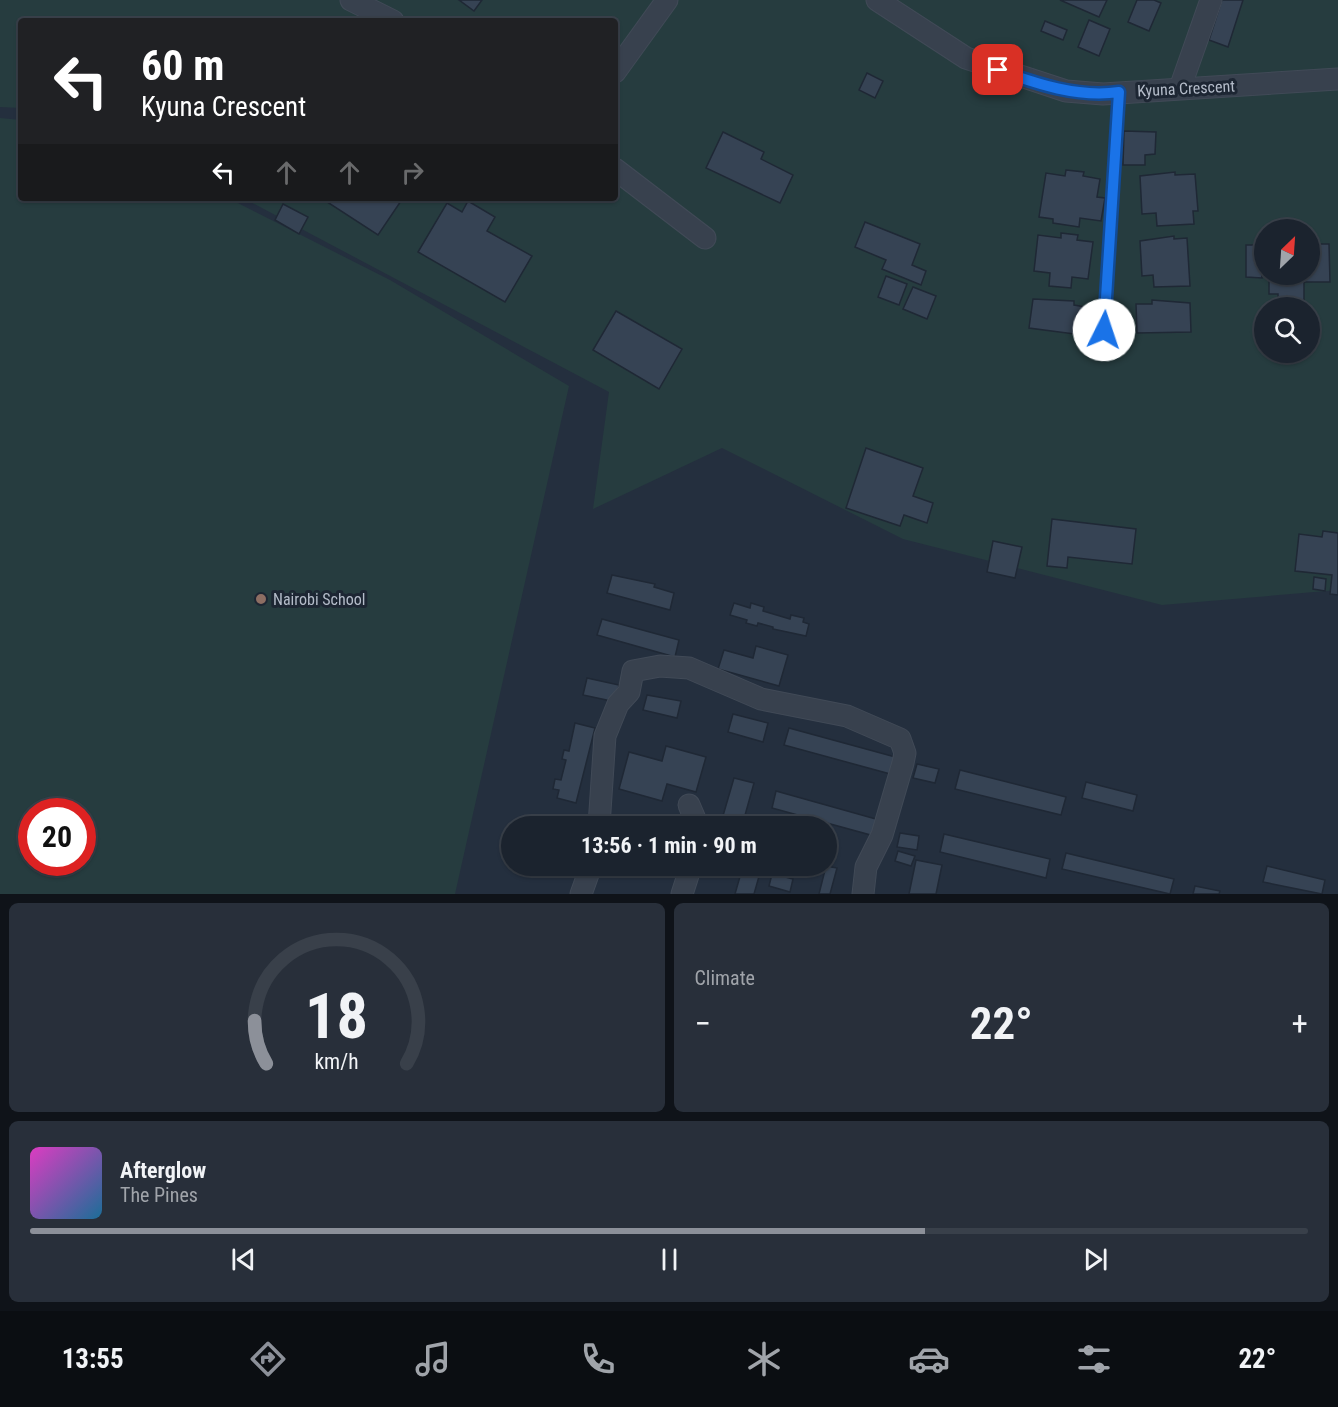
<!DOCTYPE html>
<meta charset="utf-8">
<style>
:root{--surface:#1b232e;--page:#282f3a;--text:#f1f3f6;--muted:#a0a4aa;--line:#39404a;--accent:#8c9099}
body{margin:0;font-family:"Roboto Condensed",sans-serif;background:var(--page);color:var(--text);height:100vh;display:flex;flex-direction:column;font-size:22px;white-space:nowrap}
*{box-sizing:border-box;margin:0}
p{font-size:20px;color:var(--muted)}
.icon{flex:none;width:33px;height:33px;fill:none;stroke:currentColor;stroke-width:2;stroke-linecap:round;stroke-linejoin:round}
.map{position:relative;height:894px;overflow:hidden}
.drawer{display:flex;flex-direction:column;gap:9px;padding:9px;background:#0f1319;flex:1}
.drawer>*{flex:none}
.banner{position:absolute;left:18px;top:18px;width:600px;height:183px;border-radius:6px;box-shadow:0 2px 4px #0004,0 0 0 2px var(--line);background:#202124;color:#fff;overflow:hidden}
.needle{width:39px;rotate:25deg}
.buttons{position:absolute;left:1254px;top:219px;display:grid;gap:12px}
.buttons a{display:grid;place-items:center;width:66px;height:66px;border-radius:50%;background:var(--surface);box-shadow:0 2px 4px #0004,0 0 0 2px var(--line);font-size:30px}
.speed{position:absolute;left:18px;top:798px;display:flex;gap:12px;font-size:30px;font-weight:700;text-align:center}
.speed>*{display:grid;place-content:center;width:78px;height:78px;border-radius:50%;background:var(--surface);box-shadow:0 2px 4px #0004,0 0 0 2px var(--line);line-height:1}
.speed .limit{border:9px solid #d22;background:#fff;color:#111}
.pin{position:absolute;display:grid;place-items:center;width:51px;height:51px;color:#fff;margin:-26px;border-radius:12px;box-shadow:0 3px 9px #0006}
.me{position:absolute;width:66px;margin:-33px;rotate:4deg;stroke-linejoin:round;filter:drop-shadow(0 0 4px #0008)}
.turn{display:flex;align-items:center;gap:21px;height:126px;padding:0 24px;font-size:27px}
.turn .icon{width:78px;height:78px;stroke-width:2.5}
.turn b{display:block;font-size:42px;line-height:51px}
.lanes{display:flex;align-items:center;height:57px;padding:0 24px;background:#0003;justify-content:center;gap:30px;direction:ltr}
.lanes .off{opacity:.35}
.big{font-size:45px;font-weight:700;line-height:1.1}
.drawer .tile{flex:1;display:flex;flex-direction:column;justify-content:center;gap:9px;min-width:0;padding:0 21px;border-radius:9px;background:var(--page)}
.drawer .dial{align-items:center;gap:0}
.dial svg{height:156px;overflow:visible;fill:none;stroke:var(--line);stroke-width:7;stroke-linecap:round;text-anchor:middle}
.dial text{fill:var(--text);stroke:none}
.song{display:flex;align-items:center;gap:18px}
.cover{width:72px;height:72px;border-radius:9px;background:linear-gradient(135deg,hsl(310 70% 55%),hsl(200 70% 35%))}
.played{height:6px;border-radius:3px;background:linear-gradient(90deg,var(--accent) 70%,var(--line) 70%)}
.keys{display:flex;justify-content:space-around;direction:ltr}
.heat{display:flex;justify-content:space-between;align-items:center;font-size:33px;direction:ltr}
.drawer .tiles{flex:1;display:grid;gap:9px;grid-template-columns:1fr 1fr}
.tile:last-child{grid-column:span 2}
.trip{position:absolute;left:501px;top:816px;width:336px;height:60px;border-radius:30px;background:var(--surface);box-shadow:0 2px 4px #0004,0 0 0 2px var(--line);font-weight:700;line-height:60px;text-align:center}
.tab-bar{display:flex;height:96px;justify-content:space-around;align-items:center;background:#0b0e12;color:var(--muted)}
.tab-bar .icon{width:42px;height:42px}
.tab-bar .on{color:var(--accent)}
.tab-bar b{font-size:27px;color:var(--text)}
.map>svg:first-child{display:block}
</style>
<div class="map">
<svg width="1338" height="894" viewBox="0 0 1338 894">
<rect width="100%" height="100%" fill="#242f3e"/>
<g fill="#263c3f" fill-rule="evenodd">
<path d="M0,0H1338V590L1162,605L903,539L722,448L593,509L609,392L243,198H615V21H21V108L0,107ZM1264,230H1310V274H1264ZM1264,308H1310V352H1264Z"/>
<path d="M0,118L21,120V198H228L390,280L569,386L455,894H0ZM32,812H82V862H32Z"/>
</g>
<g fill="#364354" stroke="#1f2835" stroke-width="1.5">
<polygon points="459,0 482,0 474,11"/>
<polygon points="1060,0 1107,0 1099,17"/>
<polygon points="1137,0 1154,0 1161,3 1149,31 1128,22"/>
<polygon points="1222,0 1243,0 1228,47 1209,40"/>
<polygon points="1089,20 1110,29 1099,56 1078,47"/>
<polygon points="1045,21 1067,30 1063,40 1041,31"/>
<polygon points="867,73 883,81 875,98 859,90"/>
<polygon points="1124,131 1156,132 1155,154 1145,155 1145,165 1123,165"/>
<polygon points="723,132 764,152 761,159 793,175 780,203 706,168"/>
<polygon points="1066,170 1084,172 1083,176 1100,179 1097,197 1105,198 1101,221 1080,218 1079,227 1053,223 1053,219 1039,217 1046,173 1065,176"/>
<polygon points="1175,172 1175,175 1195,174 1198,211 1193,211 1194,224 1157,226 1156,213 1142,214 1140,176"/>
<polygon points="321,198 403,198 378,235"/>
<polygon points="468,201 495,217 487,231 532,256 505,302 418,252 447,203 462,212"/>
<polygon points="283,204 308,217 299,234 275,220"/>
<polygon points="865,222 920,244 912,265 926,271 921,285 882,269 886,260 855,247"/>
<polygon points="1302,222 1302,230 1277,230 1277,223"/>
<polygon points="1061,233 1078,235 1077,240 1093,242 1088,279 1072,277 1071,288 1049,286 1050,273 1034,271 1038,235 1061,238"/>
<polygon points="1174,236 1174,239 1187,238 1190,286 1154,287 1153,275 1142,276 1140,241"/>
<polygon points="1310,236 1317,236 1317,244 1329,244 1330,282 1304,282 1304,308 1278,308 1278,294 1269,294 1269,274 1310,274"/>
<polygon points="1246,245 1259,245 1262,278 1246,277"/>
<polygon points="886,276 907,284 899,305 878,297"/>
<polygon points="913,287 936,296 927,319 903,309"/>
<polygon points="1033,299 1074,301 1074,305 1086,307 1082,335 1029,328"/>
<polygon points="1152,300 1190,303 1191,332 1137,333 1136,304 1152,304"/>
<polygon points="616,311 682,349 659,389 593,350"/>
<polygon points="866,448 923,468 913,496 933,503 927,523 904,515 900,526 846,508"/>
<polygon points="1052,519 1136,529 1132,564 1068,557 1067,568 1047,566"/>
<polygon points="1323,531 1338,533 1338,595 1330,594 1332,575 1295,571 1299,534 1322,537"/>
<polygon points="993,541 1022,547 1015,578 987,572"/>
<polygon points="612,575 655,584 654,587 674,593 670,610 607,593"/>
<polygon points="1314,577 1326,579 1325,591 1313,589"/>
<polygon points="734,603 750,608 751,603 764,607 763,611 790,619 791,615 804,618 803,622 809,624 806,636 773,629 773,627 758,623 757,626 746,623 747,620 730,615"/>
<polygon points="602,619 679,640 675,657 597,635"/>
<polygon points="756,646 788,655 779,686 718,669 724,650 753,658"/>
<polygon points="587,678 619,685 616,702 583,695"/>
<polygon points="647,695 681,701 677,718 643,710"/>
<polygon points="733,714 768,723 763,742 728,732"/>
<polygon points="575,723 595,728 576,803 557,798 559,790 553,789 555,779 561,780 566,760 562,759 564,750 569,751"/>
<polygon points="789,728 899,758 894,775 784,745"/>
<polygon points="666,746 706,757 696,792 667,784 662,801 619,789 629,752 662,761"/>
<polygon points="917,764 939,769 935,783 913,778"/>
<polygon points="960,770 1066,797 1061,815 955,789"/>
<polygon points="734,778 754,783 742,826 720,826"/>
<polygon points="1086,782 1137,795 1133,811 1082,798"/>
<polygon points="776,791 883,821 878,837 772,808"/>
<polygon points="900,833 919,836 917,850 897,847"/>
<polygon points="944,834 1050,859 1046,878 940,852"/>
<polygon points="898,851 915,856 911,866 895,861"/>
<polygon points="1066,853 1174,879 1170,894 1062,869"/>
<polygon points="916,860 942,865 936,894 909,894"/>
<polygon points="743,866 762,866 754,894 735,894"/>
<polygon points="774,866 793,868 792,873 786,872 785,877 793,879 790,892 769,886"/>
<polygon points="826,866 837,868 830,894 819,894"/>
<polygon points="1267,866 1325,880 1322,894 1263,882"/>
<polygon points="1195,886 1220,891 1219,894 1193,894"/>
</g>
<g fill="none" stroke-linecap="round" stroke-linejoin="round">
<g stroke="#414a57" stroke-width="13">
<polyline id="service" points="1104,330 1119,92"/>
</g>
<g stroke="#414a57" stroke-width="23">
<g id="minor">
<polyline points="351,0 393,21"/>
<polyline points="877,0 966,58 1066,91 1103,94 1338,79"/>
<polyline points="615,72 667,0"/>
<polyline points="1180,88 1211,0"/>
<polyline points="615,169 705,238"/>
<polyline points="689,805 698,826"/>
<polyline points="599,826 605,736 618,704 629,692 633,671 660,666 689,668 761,699 847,716 900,739 905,753 903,763 882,835 866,867 863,894"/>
<polyline points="581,894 591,866"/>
<polyline points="682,894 691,866"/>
</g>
</g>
<use href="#service" stroke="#38414e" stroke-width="10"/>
<use href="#minor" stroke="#38414e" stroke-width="21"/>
</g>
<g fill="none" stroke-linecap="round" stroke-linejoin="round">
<g stroke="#114b97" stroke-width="15">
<path id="route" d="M998,70C1037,84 1078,98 1119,92L1104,330"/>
</g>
<use href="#route" stroke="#1a73e8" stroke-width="10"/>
</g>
<circle fill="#8d6e63" stroke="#1d2633" stroke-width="2" cx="261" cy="599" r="6"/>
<g text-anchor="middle" stroke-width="6" stroke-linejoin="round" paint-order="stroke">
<g font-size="16" fill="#b4bcc9" stroke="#1d2633">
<text transform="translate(1186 88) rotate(-3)" y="6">Kyuna Crescent</text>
</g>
<g font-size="16" fill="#b4bcc9" stroke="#1d2633" text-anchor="start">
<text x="273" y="605">Nairobi School</text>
</g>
</g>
</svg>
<div class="buttons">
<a><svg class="needle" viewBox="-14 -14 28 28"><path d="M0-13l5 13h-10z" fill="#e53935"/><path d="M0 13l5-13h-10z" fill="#a0a4aa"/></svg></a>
<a><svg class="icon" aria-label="search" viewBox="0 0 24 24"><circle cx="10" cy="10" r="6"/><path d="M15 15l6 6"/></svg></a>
</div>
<div class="speed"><div class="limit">20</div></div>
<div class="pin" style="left:998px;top:70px;background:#d93025"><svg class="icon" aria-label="arrive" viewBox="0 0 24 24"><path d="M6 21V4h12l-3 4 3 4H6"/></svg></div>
<svg class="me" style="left:1104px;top:330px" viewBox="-20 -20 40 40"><circle r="19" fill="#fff"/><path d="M0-13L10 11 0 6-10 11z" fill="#1a73e8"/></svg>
<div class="trip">13:56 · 1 min · 90 m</div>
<div class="banner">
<div class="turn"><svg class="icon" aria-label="left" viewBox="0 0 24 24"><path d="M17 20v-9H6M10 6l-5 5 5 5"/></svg><div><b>60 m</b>Kyuna Crescent</div></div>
<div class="lanes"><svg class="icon" aria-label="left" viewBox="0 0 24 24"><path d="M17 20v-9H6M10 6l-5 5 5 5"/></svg><svg class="icon off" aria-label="ahead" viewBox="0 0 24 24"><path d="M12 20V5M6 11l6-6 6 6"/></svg><svg class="icon off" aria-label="ahead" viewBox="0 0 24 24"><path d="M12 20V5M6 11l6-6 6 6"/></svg><svg class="icon off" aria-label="right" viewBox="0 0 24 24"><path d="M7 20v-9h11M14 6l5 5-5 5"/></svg></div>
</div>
</div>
<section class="drawer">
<div class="tiles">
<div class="tile dial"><svg viewBox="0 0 100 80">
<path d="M14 69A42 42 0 1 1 86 69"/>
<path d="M14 69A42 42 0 0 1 8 47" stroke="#8c9099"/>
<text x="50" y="56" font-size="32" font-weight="700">18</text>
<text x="50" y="72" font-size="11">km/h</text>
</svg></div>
<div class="tile"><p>Climate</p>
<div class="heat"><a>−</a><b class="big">22°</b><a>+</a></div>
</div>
<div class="tile">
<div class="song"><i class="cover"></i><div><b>Afterglow</b><p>The Pines</p></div></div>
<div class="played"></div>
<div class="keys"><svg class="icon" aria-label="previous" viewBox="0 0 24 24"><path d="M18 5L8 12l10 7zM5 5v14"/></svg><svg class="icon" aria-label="pause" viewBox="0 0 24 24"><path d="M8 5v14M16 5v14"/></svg><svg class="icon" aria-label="next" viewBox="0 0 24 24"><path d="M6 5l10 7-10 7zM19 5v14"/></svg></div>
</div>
</div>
</section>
<nav class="tab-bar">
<b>13:55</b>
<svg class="icon on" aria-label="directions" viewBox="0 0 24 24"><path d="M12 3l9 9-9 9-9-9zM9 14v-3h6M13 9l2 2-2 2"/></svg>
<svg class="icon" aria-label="music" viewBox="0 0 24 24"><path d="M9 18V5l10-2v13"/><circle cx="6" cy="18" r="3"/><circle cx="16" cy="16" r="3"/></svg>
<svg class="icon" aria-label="phone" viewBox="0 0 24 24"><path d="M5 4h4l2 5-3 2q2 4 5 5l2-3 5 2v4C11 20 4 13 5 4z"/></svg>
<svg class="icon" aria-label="climate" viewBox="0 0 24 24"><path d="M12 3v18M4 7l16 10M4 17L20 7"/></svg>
<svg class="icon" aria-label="car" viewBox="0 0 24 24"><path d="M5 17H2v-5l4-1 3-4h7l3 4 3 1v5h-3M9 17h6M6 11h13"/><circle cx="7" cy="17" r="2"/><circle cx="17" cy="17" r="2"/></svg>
<svg class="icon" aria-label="filters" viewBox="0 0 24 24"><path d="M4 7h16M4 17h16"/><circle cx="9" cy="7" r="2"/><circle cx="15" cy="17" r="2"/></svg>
<b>22°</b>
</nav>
